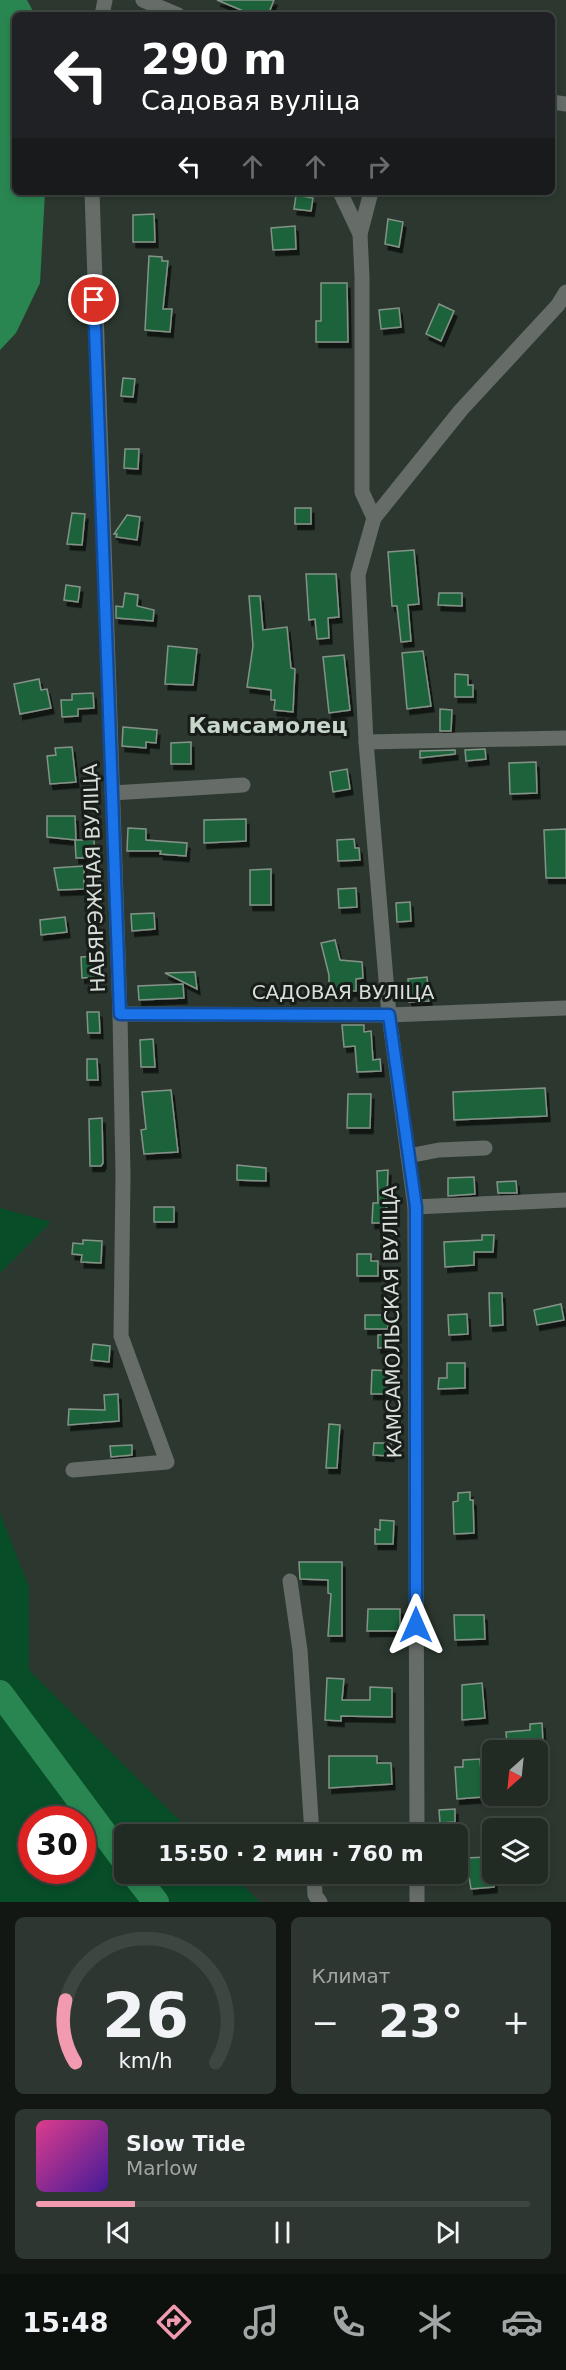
<!DOCTYPE html>
<html lang="ru">
<meta charset="utf-8">
<style>
:root{--surface:#212a23;--page:#2d3630;--text:#f1f3f6;--muted:#a2a7a6;--line:#3e4641;--accent:#f29ab0}
body{margin:0;font-family:"DejaVu Sans",sans-serif;background:var(--page);color:var(--text);height:100vh;display:flex;flex-direction:column;font-size:22px;white-space:nowrap}
*{box-sizing:border-box;margin:0}
p{font-size:20px;color:var(--muted)}
.icon{flex:none;width:33px;height:33px;fill:none;stroke:currentColor;stroke-width:2;stroke-linecap:round;stroke-linejoin:round}
.map{position:relative;height:1902px;overflow:hidden}
.sheet{display:flex;flex-direction:column;gap:15px;padding:15px;background:#121713;flex:1}
.sheet>*{flex:none}
.guide{position:absolute;left:12px;top:12px;width:543px;height:183px;border-radius:9px;box-shadow:0 3px 9px #0003,0 0 0 2px var(--line);background:#202124;color:#fff;overflow:hidden}
.needle{width:39px;rotate:207deg}
.buttons{position:absolute;left:482px;top:1740px;display:grid;gap:12px}
.buttons a{display:grid;place-items:center;width:66px;height:66px;border-radius:9px;background:var(--surface);box-shadow:0 3px 9px #0003,0 0 0 2px var(--line);font-size:30px}
.speed{position:absolute;left:18px;top:1806px;display:flex;gap:12px;font-size:30px;font-weight:700;text-align:center}
.speed>*{display:grid;place-content:center;width:78px;height:78px;border-radius:50%;background:var(--surface);box-shadow:0 3px 9px #0003,0 0 0 2px var(--line);line-height:1}
.speed .limit{border:9px solid #d22;background:#fff;color:#111}
.pin{position:absolute;display:grid;place-items:center;width:51px;height:51px;color:#fff;margin:-26px;border:3px solid #fff;border-radius:50%;box-shadow:0 2px 6px #0007}
.me{position:absolute;width:66px;margin:-33px;rotate:0deg;stroke-linejoin:round;filter:drop-shadow(0 0 4px #0008)}
.turn{display:flex;align-items:center;gap:21px;height:126px;padding:0 30px;font-size:27px}
.turn .icon{width:78px;height:78px;stroke-width:2.5}
.turn b{display:block;font-size:42px;line-height:51px}
.lanes{display:flex;align-items:center;height:57px;padding:0 30px;background:#0003;justify-content:center;gap:30px;direction:ltr}
.lanes .off{opacity:.35}
.big{font-size:45px;font-weight:800;line-height:1.1}
.sheet .card{flex:1;display:flex;flex-direction:column;justify-content:center;gap:9px;min-width:0;padding:0 21px;border-radius:9px;background:var(--page)}
.sheet .dial{align-items:center;gap:0}
.dial svg{height:156px;overflow:visible;fill:none;stroke:var(--line);stroke-width:7;stroke-linecap:round;text-anchor:middle}
.dial text{fill:var(--text);stroke:none}
.song{display:flex;align-items:center;gap:18px}
.cover{width:72px;height:72px;border-radius:9px;background:linear-gradient(135deg,hsl(330 70% 55%),hsl(260 70% 35%))}
.played{height:6px;border-radius:3px;background:linear-gradient(90deg,var(--accent) 20%,var(--line) 20%)}
.keys{display:flex;justify-content:space-around;direction:ltr}
.heat{display:flex;justify-content:space-between;align-items:center;font-size:33px;direction:ltr}
.sheet .tiles{flex:1;display:grid;gap:15px;grid-template-columns:1fr 1fr}
.card:last-child{grid-column:span 2}
.trip{position:absolute;left:114px;top:1824px;width:354px;height:60px;border-radius:9px;background:var(--surface);box-shadow:0 3px 9px #0003,0 0 0 2px var(--line);font-weight:800;line-height:60px;text-align:center}
.menu{display:flex;height:96px;justify-content:space-around;align-items:center;background:#0d110e;color:var(--muted)}
.menu .icon{width:42px;height:42px}
.menu .on{color:var(--accent)}
.menu b{font-size:27px;color:var(--text)}
.map>svg:first-child{display:block}
</style>
<div class="map">
<svg width="566" height="1902" viewBox="0 0 566 1902">
<defs>
<filter id="shadow"><feDropShadow dx="3" dy="5.5" stdDeviation="0" flood-color="#0009"/></filter>
</defs>
<rect width="100%" height="100%" fill="#2c382f"/>
<g fill="#074d28" fill-rule="evenodd">
<polygon points="0,1208 51,1222 0,1273"/>
<path d="M0,1513L29,1587V1670L193,1834H124V1874H232L260,1902H0ZM32,1820H82V1870H32Z"/>
</g>
<polygon fill="#298650" points="0,0 27,0 35,15 15,15 15,192 45,192 40,283 16,333 0,350"/>
<g fill="none" stroke-linecap="round" stroke-linejoin="round">
<g stroke="#298650" stroke-width="26">
<polyline points="0,1693 124,1860"/>
<polyline points="134,1874 156,1902"/>
</g>
</g>
<g fill="#1f643b" stroke="#849288" stroke-width="1.5" filter="url(#shadow)">
<polygon points="217,0 274,0 268,15 253,15"/>
<polygon points="296,195 313,198 311,211 294,209"/>
<polygon points="154,214 155,242 133,242 133,215"/>
<polygon points="388,219 403,222 399,247 385,244"/>
<polygon points="295,226 296,249 273,250 271,228"/>
<polygon points="149,256 162,257 162,261 168,261 163,309 172,309 170,332 145,330"/>
<polygon points="321,283 347,283 348,342 316,342 316,321 321,321"/>
<polygon points="439,304 454,311 441,341 426,334"/>
<polygon points="399,308 401,327 381,329 379,310"/>
<polygon points="123,378 135,379 133,397 121,396"/>
<polygon points="125,449 139,449 138,469 124,468"/>
<rect x="295" y="508" width="16" height="16"/>
<polygon points="72,513 85,514 82,545 67,544"/>
<polygon points="127,515 140,517 137,540 116,537 117,534 114,534"/>
<polygon points="414,550 419,604 408,605 411,641 401,642 397,606 392,606 388,552"/>
<polygon points="306,574 336,574 339,617 328,618 329,638 317,639 315,619 309,620"/>
<polygon points="66,585 80,587 78,602 64,600"/>
<polygon points="125,593 138,595 137,606 154,610 153,621 116,618 116,606 123,607"/>
<polygon points="439,593 462,593 462,606 438,605"/>
<polygon points="249,596 260,596 263,630 287,627 291,668 295,669 293,712 274,710 275,700 271,700 271,690 247,687 253,646"/>
<polygon points="168,646 197,649 193,685 165,684"/>
<polygon points="423,651 431,706 407,709 402,653"/>
<polygon points="344,655 350,710 329,713 323,657"/>
<polygon points="455,674 468,675 468,685 473,685 473,697 455,697"/>
<polygon points="39,679 41,690 47,689 51,708 20,714 14,684"/>
<polygon points="93,693 94,708 78,709 78,716 62,717 61,700 72,700 72,694"/>
<polygon points="440,709 452,710 451,731 440,731"/>
<polygon points="123,727 157,730 156,743 146,742 146,748 122,746"/>
<polygon points="191,742 191,764 171,764 171,743"/>
<polygon points="72,747 76,782 50,784 47,756 56,755 55,748"/>
<polygon points="485,749 486,759 466,761 465,750"/>
<polygon points="455,750 455,754 420,758 420,751"/>
<polygon points="536,762 537,793 510,794 509,763"/>
<polygon points="347,769 350,789 333,792 330,772"/>
<polygon points="47,816 75,816 76,840 47,837"/>
<polygon points="246,819 246,841 204,843 204,820"/>
<polygon points="128,828 146,829 146,840 187,843 186,856 160,854 161,851 127,851"/>
<polygon points="566,829 566,878 546,878 544,830"/>
<polygon points="354,839 355,848 359,848 360,860 338,861 337,840"/>
<polygon points="75,840 94,840 95,858 76,858"/>
<polygon points="84,866 84,889 58,890 54,868"/>
<polygon points="271,869 271,905 250,905 250,870"/>
<polygon points="356,888 357,907 339,908 338,889"/>
<polygon points="410,902 411,921 397,922 396,903"/>
<polygon points="154,913 155,929 132,931 131,914"/>
<polygon points="65,917 67,932 41,935 40,920"/>
<polygon points="335,940 340,960 362,962 363,978 356,979 356,991 329,990 329,975 321,943"/>
<polygon points="96,956 97,977 82,978 81,957"/>
<polygon points="195,972 197,989 165,973"/>
<polygon points="427,977 429,1001 409,1002 408,979"/>
<polygon points="183,984 184,998 139,1000 138,986"/>
<polygon points="87,1012 99,1012 100,1033 88,1033"/>
<polygon points="342,1025 364,1025 364,1032 371,1031 373,1060 380,1059 381,1071 357,1072 355,1046 344,1047"/>
<polygon points="153,1039 155,1067 141,1067 140,1040"/>
<polygon points="87,1059 97,1059 98,1080 87,1080"/>
<polygon points="545,1088 547,1116 454,1120 453,1092"/>
<polygon points="171,1090 178,1152 144,1154 141,1130 146,1129 142,1092"/>
<polygon points="348,1094 371,1094 370,1128 347,1128"/>
<polygon points="102,1118 103,1163 101,1166 90,1166 89,1119"/>
<polygon points="237,1165 266,1168 266,1181 237,1180"/>
<polygon points="388,1170 386,1223 372,1223 373,1203 378,1203 377,1171"/>
<polygon points="474,1177 475,1194 448,1196 448,1178"/>
<polygon points="516,1181 517,1193 498,1193 497,1182"/>
<rect x="154" y="1207" width="20" height="15"/>
<polygon points="482,1235 494,1235 493,1252 474,1252 474,1265 445,1267 444,1242 482,1240"/>
<polygon points="83,1240 102,1241 101,1263 81,1262 82,1255 72,1254 73,1243 83,1244"/>
<polygon points="357,1254 371,1254 371,1261 378,1261 378,1276 357,1276"/>
<polygon points="489,1293 502,1293 503,1325 490,1326"/>
<polygon points="561,1304 564,1320 537,1325 534,1310"/>
<polygon points="467,1314 468,1334 449,1335 448,1315"/>
<rect x="365" y="1315" width="23" height="14"/>
<polygon points="394,1334 395,1347 378,1348 378,1335"/>
<polygon points="93,1344 110,1346 109,1362 91,1360"/>
<polygon points="447,1363 465,1363 465,1388 438,1389 439,1378 447,1378"/>
<polygon points="372,1370 392,1371 392,1383 397,1383 396,1394 371,1394"/>
<polygon points="118,1394 119,1421 68,1425 69,1409 105,1410 104,1395"/>
<polygon points="329,1424 340,1425 337,1468 326,1468"/>
<polygon points="374,1443 391,1443 391,1456 373,1455"/>
<polygon points="132,1445 132,1455 111,1457 110,1446"/>
<polygon points="470,1492 470,1500 473,1500 474,1533 454,1534 453,1502 458,1501 458,1493"/>
<polygon points="380,1520 394,1521 393,1544 375,1544 375,1529 380,1530"/>
<polygon points="299,1562 342,1562 342,1636 328,1636 331,1594 328,1593 328,1580 300,1579"/>
<polygon points="368,1609 400,1609 400,1631 367,1631"/>
<polygon points="454,1615 484,1615 485,1639 455,1640"/>
<polygon points="327,1678 344,1679 342,1700 370,1700 370,1687 392,1688 392,1717 341,1716 341,1721 325,1720"/>
<polygon points="482,1683 485,1718 462,1720 462,1685"/>
<polygon points="542,1723 543,1743 507,1745 506,1732 530,1730 530,1724"/>
<polygon points="329,1756 377,1756 377,1763 391,1763 392,1784 329,1788"/>
<polygon points="480,1759 483,1797 457,1799 455,1767 463,1767 463,1760"/>
<polygon points="455,1809 455,1822 440,1823 439,1810"/>
<polygon points="486,1857 487,1874 494,1874 494,1887 471,1889 466,1858"/>
</g>
<g fill="none" stroke-linecap="round" stroke-linejoin="round">
<g stroke="#666c68" stroke-width="15">
<polyline points="143,0 178,15"/>
<polyline points="102,15 105,0"/>
<polyline points="552,102 566,104"/>
<polyline points="340,192 360,234 362,277 362,492 374,518 358,575 366,742 389,1015 415,1207 417,1834"/>
<polyline points="360,234 371,192"/>
<polyline points="374,518 461,410 558,305 566,292"/>
<polyline points="366,742 566,738"/>
<polyline points="112,793 243,785"/>
<polyline points="120,1014 389,1015 566,1008"/>
<polyline points="408,1156 439,1150 485,1148"/>
<polyline points="415,1207 566,1200"/>
<polyline points="73,1470 167,1462 121,1336 123,1175 120,1014 92,192"/>
<polyline points="290,1581 300,1650 312,1834"/>
<polyline points="314,1874 315,1895 320,1902"/>
<polyline points="417,1874 417,1902"/>
</g>
</g>
<g fill="none" stroke-linecap="round" stroke-linejoin="round">
<g stroke="#114b97" stroke-width="15">
<polyline id="route" points="94,300 120,1014 389,1015 416,1207 416,1625"/>
</g>
<use href="#route" stroke="#1a73e8" stroke-width="10"/>
</g>
<g text-anchor="middle" stroke-width="6" stroke-linejoin="round" paint-order="stroke">
<g font-size="20" fill="#d8dfda" stroke="#181d19">
<text transform="translate(94 878) rotate(-92)" y="7">НАБЯРЭЖНАЯ ВУЛІЦА</text>
<text x="343" y="999">САДОВАЯ ВУЛІЦА</text>
<text transform="translate(392 1322) rotate(-91)" y="7">КАМСАМОЛЬСКАЯ ВУЛІЦА</text>
</g>
<g font-size="22" font-weight="bold" fill="#c8d7cc" stroke="#181d19">
<text x="268" y="733">Камсамолец</text>
</g>
</g>
</svg>
<div class="buttons">
<a><svg class="needle" viewBox="-14 -14 28 28"><path d="M0-13l5 13h-10z" fill="#e53935"/><path d="M0 13l5-13h-10z" fill="#a2a7a6"/></svg></a>
<a><svg class="icon" aria-label="layers" viewBox="0 0 24 24"><path d="M12 4l9 5-9 5-9-5zM3 14l9 5 9-5"/></svg></a>
</div>
<div class="speed"><div class="limit">30</div></div>
<div class="pin" style="left:94px;top:300px;background:#d93025"><svg class="icon" aria-label="arrive" viewBox="0 0 24 24"><path d="M6 21V4h12l-3 4 3 4H6"/></svg></div>
<svg class="me" style="left:416px;top:1625px" viewBox="-20 -20 40 40"><path d="M0-17L14 15 0 8-14 15z" fill="#1a73e8" stroke="#fff" stroke-width="4"/></svg>
<div class="trip">15:50 · 2 мин · 760 m</div>
<div class="guide">
<div class="turn"><svg class="icon" aria-label="left" viewBox="0 0 24 24"><path d="M17 20v-9H6M10 6l-5 5 5 5"/></svg><div><b>290 m</b>Садовая вуліца</div></div>
<div class="lanes"><svg class="icon" aria-label="left" viewBox="0 0 24 24"><path d="M17 20v-9H6M10 6l-5 5 5 5"/></svg><svg class="icon off" aria-label="ahead" viewBox="0 0 24 24"><path d="M12 20V5M6 11l6-6 6 6"/></svg><svg class="icon off" aria-label="ahead" viewBox="0 0 24 24"><path d="M12 20V5M6 11l6-6 6 6"/></svg><svg class="icon off" aria-label="right" viewBox="0 0 24 24"><path d="M7 20v-9h11M14 6l5 5-5 5"/></svg></div>
</div>
</div>
<section class="sheet">
<div class="tiles">
<div class="card dial"><svg viewBox="0 0 100 80">
<path d="M14 69A42 42 0 1 1 86 69"/>
<path d="M14 69A42 42 0 0 1 9 37" stroke="#f29ab0"/>
<text x="50" y="56" font-size="32" font-weight="700">26</text>
<text x="50" y="72" font-size="11">km/h</text>
</svg></div>
<div class="card"><p>Климат</p>
<div class="heat"><a>−</a><b class="big">23°</b><a>+</a></div>
</div>
<div class="card">
<div class="song"><i class="cover"></i><div><b>Slow Tide</b><p>Marlow</p></div></div>
<div class="played"></div>
<div class="keys"><svg class="icon" aria-label="previous" viewBox="0 0 24 24"><path d="M18 5L8 12l10 7zM5 5v14"/></svg><svg class="icon" aria-label="pause" viewBox="0 0 24 24"><path d="M8 5v14M16 5v14"/></svg><svg class="icon" aria-label="next" viewBox="0 0 24 24"><path d="M6 5l10 7-10 7zM19 5v14"/></svg></div>
</div>
</div>
</section>
<nav class="menu">
<b>15:48</b>
<svg class="icon on" aria-label="directions" viewBox="0 0 24 24"><path d="M12 3l9 9-9 9-9-9zM9 14v-3h6M13 9l2 2-2 2"/></svg>
<svg class="icon" aria-label="music" viewBox="0 0 24 24"><path d="M9 18V5l10-2v13"/><circle cx="6" cy="18" r="3"/><circle cx="16" cy="16" r="3"/></svg>
<svg class="icon" aria-label="phone" viewBox="0 0 24 24"><path d="M5 4h4l2 5-3 2q2 4 5 5l2-3 5 2v4C11 20 4 13 5 4z"/></svg>
<svg class="icon" aria-label="climate" viewBox="0 0 24 24"><path d="M12 3v18M4 7l16 10M4 17L20 7"/></svg>
<svg class="icon" aria-label="car" viewBox="0 0 24 24"><path d="M5 17H2v-5l4-1 3-4h7l3 4 3 1v5h-3M9 17h6M6 11h13"/><circle cx="7" cy="17" r="2"/><circle cx="17" cy="17" r="2"/></svg>
</nav>
